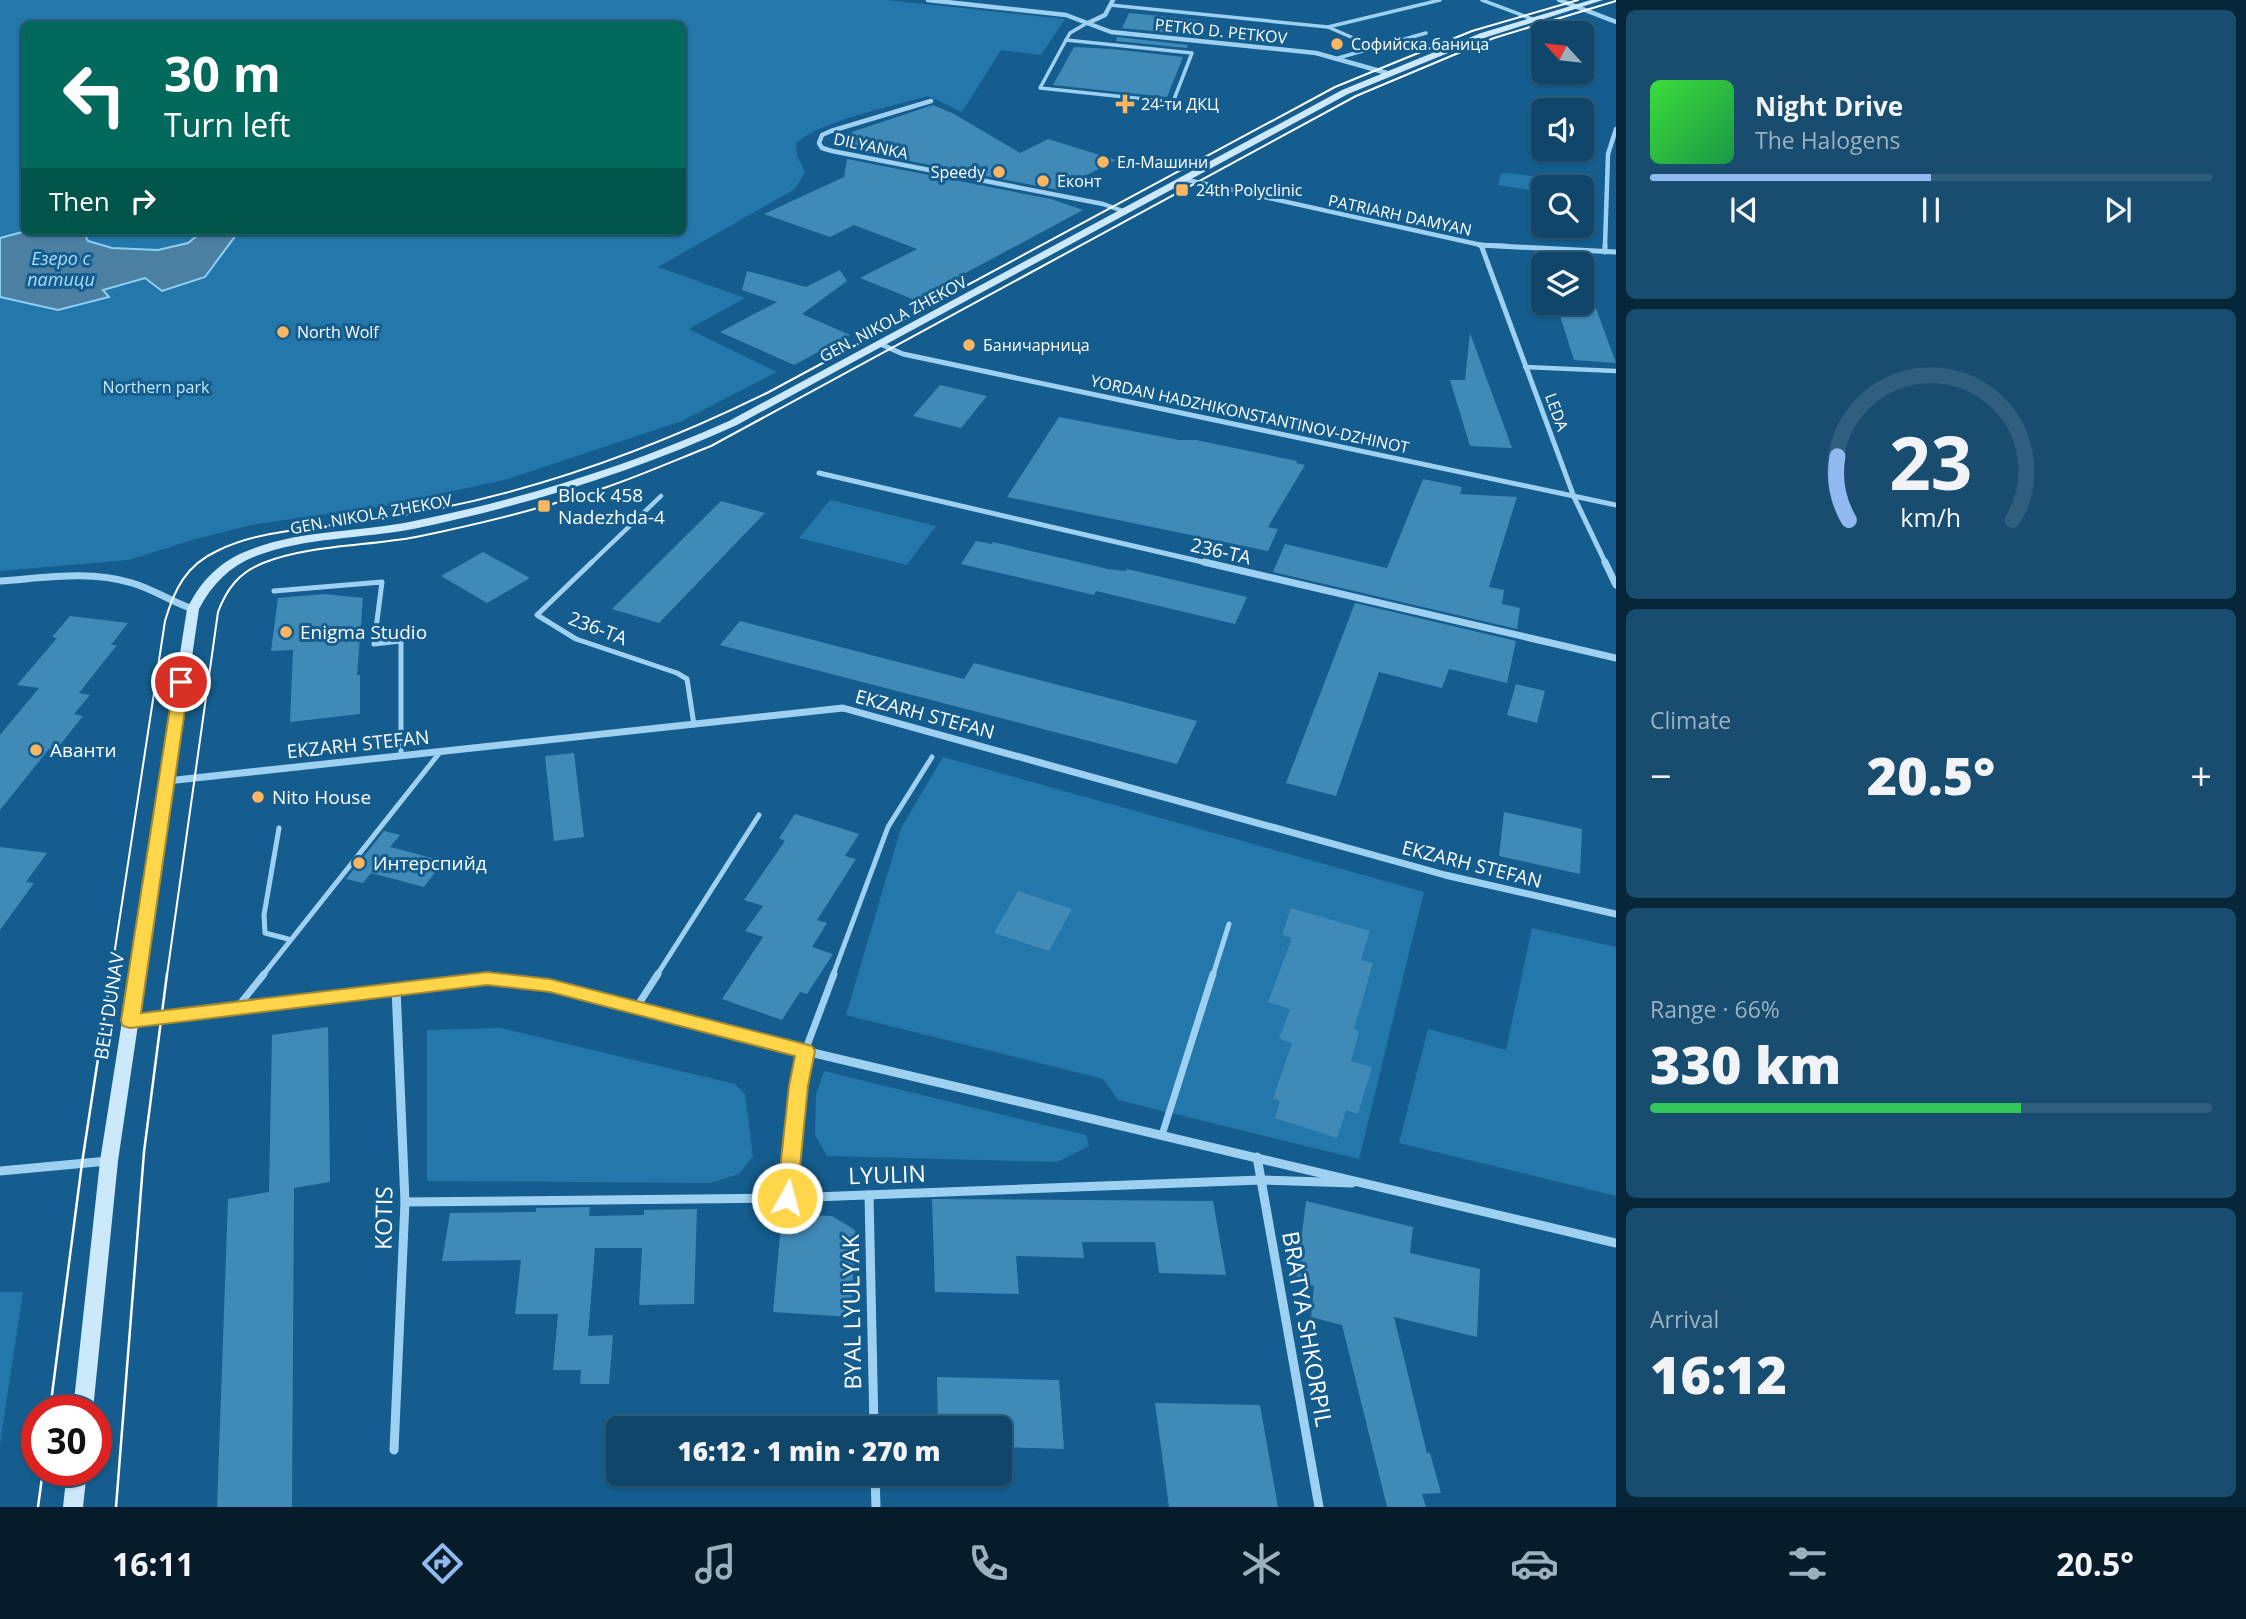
<!DOCTYPE html>
<meta charset="utf-8">
<style>
:root{--surface:#0f466a;--page:#184d70;--text:#f1f3f6;--muted:#9bb1c1;--line:#2f5e7e;--accent:#90b9f0}
body{margin:0;font-family:"Open Sans",sans-serif;background:var(--page);color:var(--text);height:100vh;display:flex;flex-direction:column;font-size:26px;white-space:nowrap}
*{box-sizing:border-box;margin:0}
p{font-size:23px;color:var(--muted)}
.icon{flex:none;width:38px;height:38px;fill:none;stroke:currentColor;stroke-width:2;stroke-linecap:round;stroke-linejoin:round}
.map{position:relative;flex:1;overflow:hidden}
.details{display:flex;flex-direction:column;gap:10px;padding:10px;background:#08263a;width:630px}
.details>*{flex:none}
.top-card{position:absolute;left:21px;top:21px;width:665px;height:214px;border-radius:10px;box-shadow:0 2px 5px #0004,0 0 0 2px var(--line);background:#00695c;color:#fff;overflow:hidden}
.needle{width:46px;rotate:297deg}
.fabs{position:absolute;left:1531px;top:21px;display:grid;gap:14px}
.fabs a{display:grid;place-items:center;width:63px;height:63px;border-radius:10px;background:var(--surface);box-shadow:0 2px 5px #0004,0 0 0 2px var(--line);font-size:35px}
.speed{position:absolute;left:21px;top:1395px;display:flex;gap:14px;font-size:35px;font-weight:700;text-align:center}
.speed>*{display:grid;place-content:center;width:91px;height:91px;border-radius:50%;background:var(--surface);box-shadow:0 2px 5px #0004,0 0 0 2px var(--line);line-height:1}
.speed .limit{border:10px solid #d22;background:#fff;color:#111}
.pin{position:absolute;display:grid;place-items:center;width:60px;height:60px;color:#fff;margin:-30px;border:4px solid #fff;border-radius:50%;box-shadow:0 2px 7px #0007}
.me{position:absolute;width:77px;margin:-38px;rotate:7deg;stroke-linejoin:round;filter:drop-shadow(0 0 5px #0008)}
.turn{display:flex;align-items:center;gap:24px;height:147px;padding:0 28px;font-size:32px}
.turn .icon{width:91px;height:91px;stroke-width:2.5}
.turn b{display:block;font-size:49px;line-height:60px}
.then{display:flex;align-items:center;height:66px;padding:0 28px;background:#0003;gap:14px;font-size:26px}
.big{font-size:52px;font-weight:800;line-height:1.1}
.details .widget{flex:1;display:flex;flex-direction:column;justify-content:center;gap:10px;min-width:0;padding:0 24px;border-radius:10px;background:var(--page)}
.details .dial{align-items:center;gap:0}
.dial svg{height:182px;overflow:visible;fill:none;stroke:var(--line);stroke-width:7;stroke-linecap:round;text-anchor:middle}
.dial text{fill:var(--text);stroke:none}
.song{display:flex;align-items:center;gap:21px}
.cover{width:84px;height:84px;border-radius:10px;background:linear-gradient(135deg,hsl(120 70% 55%),hsl(140 70% 35%))}
.played{height:7px;border-radius:4px;background:linear-gradient(90deg,var(--accent) 50%,var(--line) 50%)}
.keys{display:flex;justify-content:space-around;direction:ltr}
.heat{display:flex;justify-content:space-between;align-items:center;font-size:38px;direction:ltr}
.charge{height:10px;border-radius:5px;background:linear-gradient(90deg,#34c759 66%,var(--line) 0)}
.trip{position:absolute;left:606px;top:1416px;width:406px;height:70px;border-radius:10px;background:var(--surface);box-shadow:0 2px 5px #0004,0 0 0 2px var(--line);font-weight:800;line-height:70px;text-align:center}
.tab-bar{display:flex;height:112px;justify-content:space-around;align-items:center;background:#061c2a;color:var(--muted)}
.tab-bar .icon{width:49px;height:49px}
.tab-bar .selected{color:var(--accent)}
.tab-bar b{font-size:32px;color:var(--text)}
main{display:flex;flex:1;min-height:0}
.map>svg:first-child{display:block}
</style>
<main>
<div class="map">
<svg width="1616" height="1507" viewBox="0 0 1616 1507">
<rect width="100%" height="100%" fill="#145d8e"/>
<g fill="#2377ab" fill-rule="evenodd">
<path d="M0,0H887L1065,19L1041,55L1001,50L962,112L928,96C895,106 818,121 796,144L797,156L805,172L795,189L658,267L745,298L689,329L777,372L682,421L508,479L390,505L251,525L192,540L129,560L0,571ZM24,24H682V231H24Z"/>
<polygon points="1509,173 1562,180 1560,187 1544,187 1543,192 1498,185 1501,174"/>
<polygon points="830,500 936,526 907,565 799,538"/>
<polygon points="943,757 1424,892 1359,1159 1118,1100 1103,1079 846,1015 901,828"/>
<polygon points="1532,928 1616,947 1616,1196 1399,1143 1428,1029 1506,1050"/>
<polygon points="501,1028 735,1084 745,1094 753,1156 739,1174 710,1183 427,1181 427,1030"/>
<polygon points="824,1071 1086,1135 1089,1146 1057,1162 827,1156 815,1135 816,1094"/>
<polygon points="0,1292 23,1292 0,1444"/>
</g>
<polygon fill="#4b80a3" stroke="#90cff4" stroke-width="2" points="26,231 96,231 86,237 88,241 112,248 158,250 188,243 203,231 239,231 205,277 162,291 145,278 103,290 109,297 58,310 0,297 0,238"/>
<g fill="#408ab8">
<polygon points="1129,13 1150,15 1198,20 1192,35 1122,28"/>
<polygon points="1117,37 1188,45 1187,48 1116,41"/>
<polygon points="1074,47 1112,49 1183,57 1167,97 1053,85"/>
<polygon points="933,105 954,114 1020,153 1048,139 1116,160 1058,190 849,149 852,132"/>
<polygon points="847,159 1051,199 1083,210 915,300 860,278 917,249 854,225 830,237 764,214 844,177"/>
<polygon points="840,270 847,281 802,314 850,335 794,365 720,332 777,302 742,290 747,271 806,287"/>
<polygon points="1556,303 1594,303 1616,363 1574,360"/>
<polygon points="1470,333 1512,448 1470,446 1450,380 1465,380"/>
<polygon points="940,385 987,396 961,428 913,416"/>
<polygon points="1059,417 1179,440 1196,440 1297,461 1296,463 1305,465 1268,527 1278,529 1268,551 1007,497"/>
<polygon points="1423,479 1462,487 1460,494 1517,497 1489,587 1504,590 1502,604 1520,608 1517,629 1273,572 1285,544 1387,568"/>
<polygon points="721,501 765,513 659,623 612,609"/>
<polygon points="976,541 992,544 993,542 1108,569 1125,571 1127,569 1247,597 1235,624 1096,591 1094,595 961,564"/>
<polygon points="483,552 530,578 487,603 441,576"/>
<polygon points="324,594 363,598 357,675 360,675 360,714 290,722 293,650 271,651 278,598"/>
<polygon points="1355,603 1516,641 1507,683 1449,669 1442,688 1379,672 1336,796 1286,783"/>
<polygon points="70,616 128,623 111,645 117,645 79,693 90,695 74,714 83,716 56,750 49,749 0,810 0,735 39,688 17,685 57,638 52,637"/>
<polygon points="740,621 964,679 974,663 1197,721 1177,764 720,645"/>
<polygon points="1516,684 1545,691 1537,723 1507,715"/>
<polygon points="574,753 584,837 554,841 545,756"/>
<polygon points="1504,812 1582,829 1580,874 1499,856"/>
<polygon points="795,814 859,834 845,856 856,859 817,920 827,923 812,947 833,954 807,994 800,992 782,1020 722,999 763,937 745,931 763,906 744,900 785,841 779,838"/>
<polygon points="384,831 400,835 390,847 444,861 424,887 371,873 363,883 346,879"/>
<polygon points="0,847 47,853 26,882 34,883 0,930"/>
<polygon points="1018,891 1072,909 1049,951 994,933"/>
<polygon points="1291,908 1370,931 1361,960 1373,963 1354,1029 1359,1031 1351,1061 1372,1067 1358,1114 1346,1110 1337,1138 1275,1118 1280,1101 1273,1098 1292,1043 1279,1039 1290,1009 1268,1002 1292,938 1282,935"/>
<polygon points="328,1027 330,1182 294,1188 292,1507 217,1507 228,1199 269,1192 272,1035"/>
<polygon points="932,1199 1213,1201 1226,1275 1159,1273 1155,1242 1082,1242 1084,1258 1016,1256 1019,1294 935,1292"/>
<polygon points="1306,1201 1413,1227 1410,1253 1480,1269 1477,1337 1394,1317 1427,1453 1430,1453 1441,1493 1422,1494 1426,1507 1387,1507 1342,1325 1311,1317 1314,1286 1296,1282"/>
<polygon points="590,1207 589,1216 644,1215 644,1210 697,1209 694,1304 639,1305 642,1248 595,1248 588,1336 613,1335 609,1384 580,1384 581,1370 553,1370 558,1314 515,1314 521,1260 442,1261 450,1213 536,1212 536,1208"/>
<polygon points="782,1214 832,1216 855,1230 851,1317 773,1312"/>
<polygon points="937,1377 1059,1380 1064,1449 999,1447 999,1428 938,1428"/>
<polygon points="1155,1403 1260,1405 1278,1507 1169,1507"/>
</g>
<g fill="none" stroke-linecap="round" stroke-linejoin="round">
<g stroke="#9ed1f1" stroke-width="3.5">
<polyline points="1482,0 1532,19"/>
<polyline points="1110,5 1328,27 1374,47"/>
<polyline points="1328,27 1440,0"/>
<polygon points="1066,40 1192,53 1173,102 1040,88"/>
<polyline points="1066,40 1070,33 1087,23"/>
<polyline points="1338,58 1426,33"/>
</g>
<g stroke="#9ed1f1" stroke-width="4.5">
<polyline points="1525,367 1616,371"/>
<polyline points="590,564 661,496"/>
</g>
<g stroke="#9ed1f1" stroke-width="5">
<polyline points="592,562 537,615 576,639 677,673 687,679 694,725"/>
<polyline points="274,591 382,582 374,644 401,641 401,754"/>
<polyline points="279,828 264,915 265,933 288,939"/>
<polyline points="263,975 441,751"/>
<polyline points="657,975 759,815"/>
<polyline points="833,975 888,827 932,757"/>
<polyline points="1213,975 1229,924"/>
</g>
<g stroke="#9ed1f1" stroke-width="7">
<polyline points="636,1008 658,974"/>
<polyline points="236,1009 264,974"/>
<polyline points="805,1051 834,974"/>
<polyline points="1162,1135 1213,974"/>
</g>
<g stroke="#9ed1f1" stroke-width="4.5">
<polyline points="928,0 1066,15 1111,32 1316,53 1387,73"/>
<polyline points="1559,0 1616,22"/>
<polyline points="1088,23 1105,15 1113,0"/>
<polyline points="931,101 831,131 822,135 819,143 822,148 832,151 1103,204 1123,211"/>
<polyline points="1183,179 1481,245 1507,246"/>
<polyline points="1605,246 1608,154 1616,129"/>
</g>
<g stroke="#9ed1f1" stroke-width="5">
<polyline points="1479,245 1616,252"/>
<polyline points="1481,245 1574,497 1606,564"/>
<polyline points="1605,252 1605,245"/>
<polyline points="880,344 903,354 1616,505"/>
<polyline points="819,473 1211,564"/>
</g>
<g stroke="#9ed1f1" stroke-width="7">
<polyline points="1204,562 1616,658"/>
<polyline points="1605,562 1616,585"/>
<path d="M0,581C44,578 89,570 132,583C153,589 172,602 193,609"/>
<polyline points="167,781 843,708 1445,875 1616,914"/>
</g>
<g stroke="#9ed1f1" stroke-width="9">
<polyline points="131,1021 487,978 550,986 805,1051 1616,1243"/>
<polyline points="1257,1157 1319,1507"/>
<polyline points="0,1171 108,1161"/>
<polyline points="869,1195 874,1428"/>
<polyline points="787,1198 798,1086 805,1051"/>
<polyline points="405,1202 787,1198 1261,1180 1352,1183"/>
<polyline points="394,1450 405,1202 396,988"/>
<polyline points="875,1474 876,1507"/>
</g>
<g fill="#cce8fb" fill-rule="evenodd">
<path d="M1591,0H1603L1487,37L1348,94L737,425C633,472 525,506 413,529C361,539 306,537 256,556C230,566 212,584 199,609L118,1161L93,1410H73L100,1161L187,609C199,584 216,565 242,553C296,529 358,533 414,521C523,499 628,466 729,421L1342,90L1481,33Z"/>
<polygon points="67,1470 87,1470 83,1507 63,1507"/>
</g>
<g stroke="#fff" stroke-width="2">
<path d="M111,975L165,621C174,590 186,565 217,551C255,532 299,530 341,524C375,520 408,515 441,508C555,485 663,444 767,393L1335,87L1472,31L1578,0"/>
<path d="M167,975L218,612C227,588 239,573 263,563C308,545 368,546 416,537C479,524 545,508 607,487C642,475 676,460 711,446L1356,96L1494,38L1616,1"/>
</g>
<g stroke="#fff" stroke-width="2.5">
<polyline points="50,1410 82,1163 111,974"/>
<polyline points="38,1507 43,1470"/>
<polyline points="116,1507 144,1152 167,974"/>
</g>
</g>
<polygon fill="#ffd54a" stroke="#a68a30" stroke-width="2" points="181,678 189,682 141,1013 487,972 550,979 805,1044 812,1046 815,1051 808,1086 797,1198 794,1203 787,1206 780,1203 777,1198 789,1086 795,1056 550,992 487,985 130,1028 123,1026 121,1021 174,682"/>
<g fill="#ffb65e" stroke="#145d8e" stroke-width="2.5">
<circle cx="1337" cy="44" r="7"/>
<path d="M1121.5 93.5h7v7h7v7h-7v7h-7v-7h-7v-7h7z"/>
<circle cx="1103" cy="162" r="7"/>
<circle cx="999" cy="172" r="7"/>
<circle cx="1043" cy="181" r="7"/>
<rect x="1175" y="183" width="14" height="14" rx="3.5"/>
<circle cx="283" cy="332" r="7"/>
<circle cx="969" cy="345" r="7"/>
<rect x="537" y="499" width="14" height="14" rx="3.5"/>
<circle cx="286" cy="632" r="7"/>
<circle cx="36" cy="750" r="7"/>
<circle cx="258" cy="797" r="7"/>
<circle cx="359" cy="863" r="7"/>
</g>
<g text-anchor="middle" stroke-width="6" stroke-linejoin="round" paint-order="stroke">
<g font-size="16" fill="#fff" stroke="#145d8e">
<text transform="translate(1221 31) rotate(6)" y="6">PETKO D. PETKOV</text>
<text transform="translate(871 146) rotate(12)" y="6">DILYANKA</text>
<text transform="translate(1400 215) rotate(12)" y="6">PATRIARH DAMYAN</text>
<text transform="translate(893 319) rotate(-28)" y="6">GEN. NIKOLA ZHEKOV</text>
<text transform="translate(1557 412) rotate(70)" y="6">LEDA</text>
<text transform="translate(1250 414) rotate(12)" y="6">YORDAN HADZHIKONSTANTINOV-DZHINOT</text>
<text transform="translate(371 514) rotate(-10)" y="6">GEN. NIKOLA ZHEKOV</text>
</g>
<g font-size="16" fill="#fff" stroke="#145d8e" text-anchor="start">
<text x="1351" y="50">Софийска баница</text>
<text x="1141" y="110">24-ти ДКЦ</text>
<text x="1117" y="168">Ел-Машини</text>
<text x="985" y="178" text-anchor="end">Speedy</text>
<text x="1057" y="187">Еконт</text>
<text x="1196" y="196">24th Polyclinic</text>
<text x="297" y="338">North Wolf</text>
<text x="983" y="351">Баничарница</text>
</g>
<g font-size="16" fill="#c5e7fc" stroke="#145d8e">
<text x="156" y="393">Northern park</text>
</g>
<g font-size="18" font-style="italic" fill="#aadaf8" stroke="#145d8e">
<text x="61" y="265">Езеро с<tspan x="61" dy="21">патици</tspan></text>
</g>
<g font-size="19" fill="#fff" stroke="#145d8e" text-anchor="start">
<text x="558" y="502">Block 458<tspan x="558" dy="22">Nadezhda-4</tspan></text>
<text x="300" y="639">Enigma Studio</text>
<text x="50" y="757">Аванти</text>
<text x="272" y="804">Nito House</text>
<text x="373" y="870">Интерспийд</text>
</g>
<g font-size="19" fill="#fff" stroke="#145d8e">
<text transform="translate(1221 551) rotate(13)" y="7">236-ТА</text>
<text transform="translate(598 628) rotate(21)" y="7">236-ТА</text>
<text transform="translate(925 714) rotate(15)" y="7">EKZARH STEFAN</text>
<text transform="translate(358 744) rotate(-6)" y="7">EKZARH STEFAN</text>
<text transform="translate(1472 864) rotate(14)" y="7">EKZARH STEFAN</text>
<text transform="translate(109 1006) rotate(-81)" y="7">BELI DUNAV</text>
</g>
<g font-size="23" fill="#fff" stroke="#145d8e">
<text transform="translate(887 1175) rotate(-2)" y="8">LYULIN</text>
<text transform="translate(384 1218) rotate(-89)" y="8">KOTIS</text>
<text transform="translate(852 1312) rotate(-91)" y="8">BYAL LYULYAK</text>
<text transform="translate(1307 1329) rotate(80)" y="8">BRATYA SHKORPIL</text>
</g>
</g>
</svg>
<div class="fabs">
<a><svg class="needle" viewBox="-14 -14 28 28"><path d="M0-13l5 13h-10z" fill="#e53935"/><path d="M0 13l5-13h-10z" fill="#9bb1c1"/></svg></a>
<a><svg class="icon" aria-label="sound" viewBox="0 0 24 24"><path d="M4 9h4l5-4v14l-5-4H4zM17 9q2 3 0 6"/></svg></a>
<a><svg class="icon" aria-label="search" viewBox="0 0 24 24"><circle cx="10" cy="10" r="6"/><path d="M15 15l6 6"/></svg></a>
<a><svg class="icon" aria-label="layers" viewBox="0 0 24 24"><path d="M12 4l9 5-9 5-9-5zM3 14l9 5 9-5"/></svg></a>
</div>
<div class="speed"><div class="limit">30</div></div>
<div class="pin" style="left:181px;top:682px;background:#d93025"><svg class="icon" aria-label="arrive" viewBox="0 0 24 24"><path d="M6 21V4h12l-3 4 3 4H6"/></svg></div>
<svg class="me" style="left:787px;top:1198px" viewBox="-20 -20 40 40"><circle r="17" fill="#ffd54a" stroke="#fff" stroke-width="3"/><path d="M0-11L8 9 0 5-8 9z" fill="#fff"/></svg>
<div class="trip">16:12 · 1 min · 270 m</div>
<div class="top-card">
<div class="turn"><svg class="icon" aria-label="left" viewBox="0 0 24 24"><path d="M17 20v-9H6M10 6l-5 5 5 5"/></svg><div><b>30 m</b>Turn left</div></div>
<div class="then">Then<svg class="icon" aria-label="right" viewBox="0 0 24 24"><path d="M7 20v-9h11M14 6l5 5-5 5"/></svg></div>
</div>
</div>
<section class="details">
<div class="widget">
<div class="song"><i class="cover"></i><div><b>Night Drive</b><p>The Halogens</p></div></div>
<div class="played"></div>
<div class="keys"><svg class="icon" aria-label="previous" viewBox="0 0 24 24"><path d="M18 5L8 12l10 7zM5 5v14"/></svg><svg class="icon" aria-label="pause" viewBox="0 0 24 24"><path d="M8 5v14M16 5v14"/></svg><svg class="icon" aria-label="next" viewBox="0 0 24 24"><path d="M6 5l10 7-10 7zM19 5v14"/></svg></div>
</div>
<div class="widget dial"><svg viewBox="0 0 100 80">
<path d="M14 69A42 42 0 1 1 86 69"/>
<path d="M14 69A42 42 0 0 1 9 41" stroke="#90b9f0"/>
<text x="50" y="56" font-size="32" font-weight="700">23</text>
<text x="50" y="72" font-size="11">km/h</text>
</svg></div>
<div class="widget"><p>Climate</p>
<div class="heat"><a>−</a><b class="big">20.5°</b><a>+</a></div>
</div>
<div class="widget"><p>Range · 66%</p><b class="big">330 km</b><div class="charge"></div></div>
<div class="widget"><p>Arrival</p><b class="big">16:12</b></div>
</section>
</main>
<nav class="tab-bar">
<b>16:11</b>
<svg class="icon selected" aria-label="directions" viewBox="0 0 24 24"><path d="M12 3l9 9-9 9-9-9zM9 14v-3h6M13 9l2 2-2 2"/></svg>
<svg class="icon" aria-label="music" viewBox="0 0 24 24"><path d="M9 18V5l10-2v13"/><circle cx="6" cy="18" r="3"/><circle cx="16" cy="16" r="3"/></svg>
<svg class="icon" aria-label="phone" viewBox="0 0 24 24"><path d="M5 4h4l2 5-3 2q2 4 5 5l2-3 5 2v4C11 20 4 13 5 4z"/></svg>
<svg class="icon" aria-label="climate" viewBox="0 0 24 24"><path d="M12 3v18M4 7l16 10M4 17L20 7"/></svg>
<svg class="icon" aria-label="car" viewBox="0 0 24 24"><path d="M5 17H2v-5l4-1 3-4h7l3 4 3 1v5h-3M9 17h6M6 11h13"/><circle cx="7" cy="17" r="2"/><circle cx="17" cy="17" r="2"/></svg>
<svg class="icon" aria-label="filters" viewBox="0 0 24 24"><path d="M4 7h16M4 17h16"/><circle cx="9" cy="7" r="2"/><circle cx="15" cy="17" r="2"/></svg>
<b>20.5°</b>
</nav>
